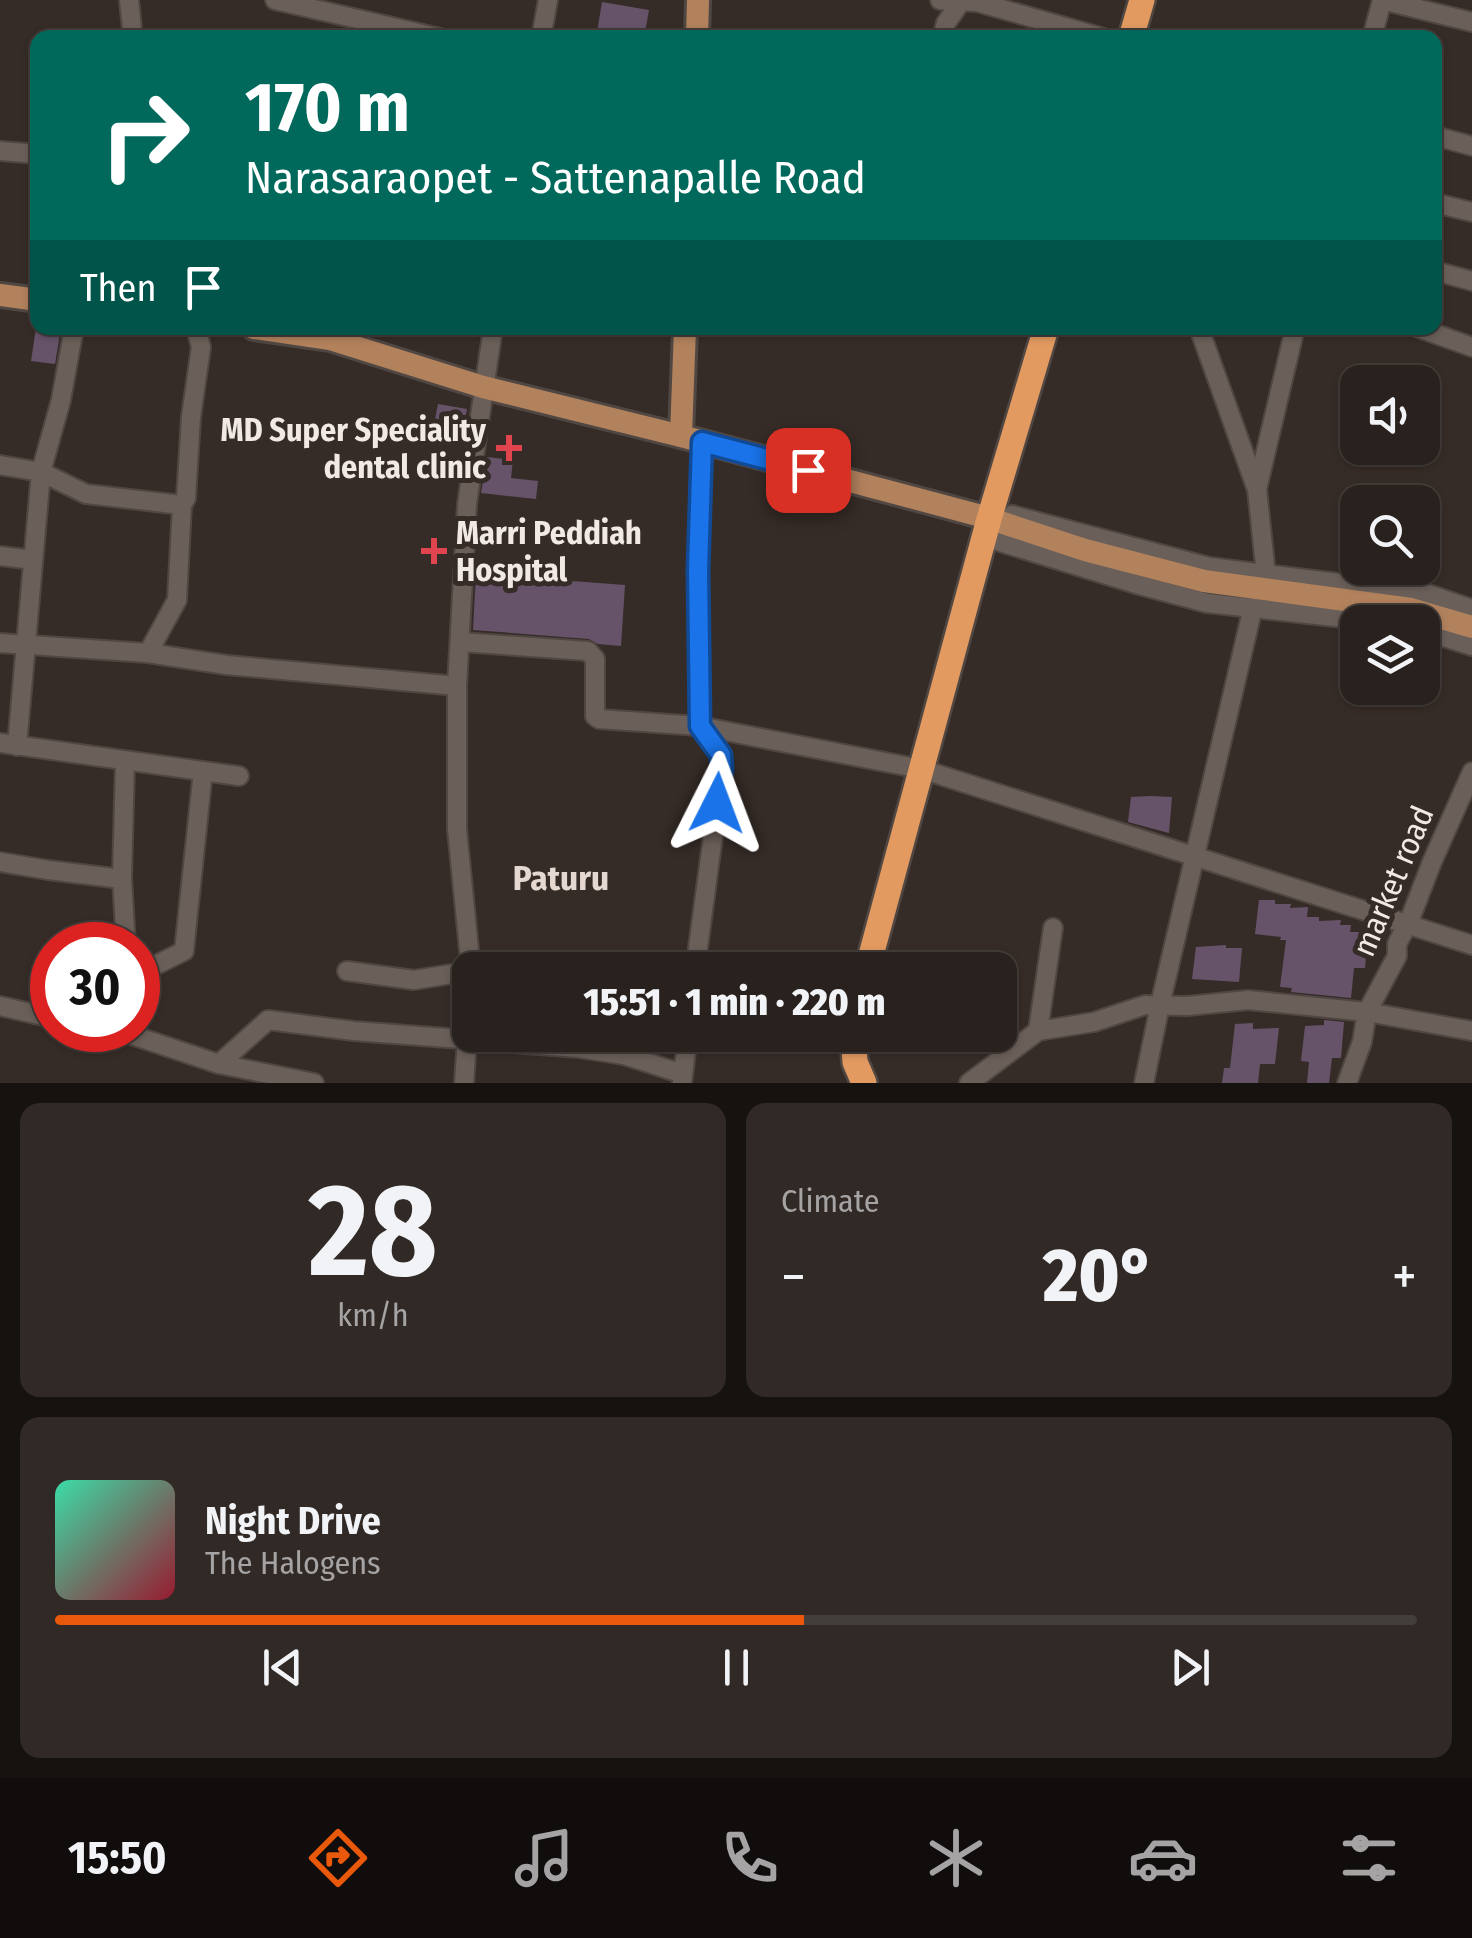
<!DOCTYPE html>
<meta charset="utf-8">
<style>
:root{--surface:#28211d;--page:#302926;--text:#f1f3f6;--muted:#a5a3a4;--line:#443e3b;--accent:#ea580c}
body{margin:0;font-family:"Fira Sans Condensed",sans-serif;background:var(--page);color:var(--text);height:100vh;display:flex;flex-direction:column;font-size:38px;white-space:nowrap}
*{box-sizing:border-box;margin:0}
p{font-size:32px;color:var(--muted)}
.icon{flex:none;width:55px;height:55px;fill:none;stroke:currentColor;stroke-width:2;stroke-linecap:round;stroke-linejoin:round}
.map{position:relative;height:1083px;overflow:hidden}
.panel{display:flex;flex-direction:column;gap:20px;padding:20px;background:#161210;flex:1}
.panel>*{flex:none}
.guide{position:absolute;left:30px;top:30px;width:1412px;height:305px;border-radius:20px;box-shadow:0 2px 8px #0004,0 0 0 2px var(--line);background:#00695c;color:#fff;overflow:hidden}
.fabs{position:absolute;left:1340px;top:365px;display:grid;gap:20px}
.fabs a{display:grid;place-items:center;width:100px;height:100px;border-radius:20px;background:var(--surface);box-shadow:0 2px 8px #0004,0 0 0 2px var(--line);font-size:50px}
.speed{position:absolute;left:30px;top:922px;display:flex;gap:20px;font-size:50px;font-weight:700;text-align:center}
.speed>*{display:grid;place-content:center;width:130px;height:130px;border-radius:50%;background:var(--surface);box-shadow:0 2px 8px #0004,0 0 0 2px var(--line);line-height:1}
.speed .limit{border:15px solid #d22;background:#fff;color:#111}
.pin{position:absolute;display:grid;place-items:center;width:85px;height:85px;color:#fff;margin:-42px;border-radius:20px;box-shadow:0 5px 15px #0006}
.me{position:absolute;width:110px;margin:-55px;rotate:3deg;stroke-linejoin:round;filter:drop-shadow(0 0 8px #0008)}
.turn{display:flex;align-items:center;gap:35px;height:210px;padding:0 50px;font-size:45px}
.turn .icon{width:130px;height:130px;stroke-width:2.5}
.turn b{display:block;font-size:70px;line-height:85px}
.then{display:flex;align-items:center;height:95px;padding:0 50px;background:#0003;gap:20px;font-size:38px}
.big{font-size:75px;font-weight:800;line-height:1.1}
.panel .tile{flex:1;display:flex;flex-direction:column;justify-content:center;gap:15px;min-width:0;padding:0 35px;border-radius:20px;background:var(--page)}
.panel .dial{align-items:center;gap:0}
.dial b{font-size:130px;line-height:1}
.song{display:flex;align-items:center;gap:30px}
.cover{width:120px;height:120px;border-radius:15px;background:linear-gradient(135deg,hsl(160 70% 55%),hsl(350 70% 35%))}
.played{height:10px;border-radius:5px;background:linear-gradient(90deg,var(--accent) 55%,var(--line) 55%)}
.keys{display:flex;justify-content:space-around;direction:ltr}
.heat{display:flex;justify-content:space-between;align-items:center;font-size:55px;direction:ltr}
.panel .tiles{flex:1;display:grid;gap:20px;grid-template-columns:1fr 1fr}
.tile:last-child{grid-column:span 2}
.trip{position:absolute;left:452px;top:952px;width:565px;height:100px;border-radius:20px;background:var(--surface);box-shadow:0 2px 8px #0004,0 0 0 2px var(--line);font-weight:800;line-height:100px;text-align:center}
.tabs{display:flex;height:160px;justify-content:space-around;align-items:center;background:#100d0c;color:var(--muted)}
.tabs .icon{width:70px;height:70px}
.tabs .on{color:var(--accent)}
.tabs b{font-size:45px;color:var(--text)}
.map>svg:first-child{display:block}
</style>
<div class="map">
<svg width="1472" height="1083" viewBox="0 0 1472 1083">
<rect width="100%" height="100%" fill="#362c27"/>
<g fill="#66536a">
<polygon points="602,2 649,10 644,38 622,35 621,38 596,38"/>
<polygon points="36,328 61,328 55,364 31,361"/>
<polygon points="438,404 467,409 460,445 431,440"/>
<polygon points="487,457 513,460 511,478 538,481 536,499 481,493"/>
<polygon points="476,574 625,585 621,646 598,644 589,639 473,630"/>
<polygon points="1150,796 1172,797 1169,833 1128,822 1131,797"/>
<polygon points="1259,900 1275,900 1275,904 1291,904 1290,908 1308,907 1307,917 1319,917 1319,921 1341,920 1340,925 1351,925 1350,932 1368,932 1365,968 1354,968 1351,998 1291,992 1292,988 1280,987 1286,940 1280,940 1281,937 1255,934"/>
<polygon points="1226,945 1226,948 1242,948 1239,982 1192,979 1196,947"/>
<polygon points="1324,1020 1344,1022 1341,1058 1332,1058 1329,1083 1307,1083 1309,1062 1301,1061 1305,1026 1324,1025"/>
<polygon points="1253,1023 1253,1029 1279,1028 1275,1064 1260,1064 1258,1083 1222,1083 1224,1068 1230,1068 1235,1024"/>
</g>
<g fill="none" stroke-linecap="round" stroke-linejoin="round">
<g stroke="#504743" stroke-width="22">
<g id="minor">
<polyline points="129,0 133,38"/>
<polyline points="275,0 440,38"/>
<polyline points="940,0 977,2 1104,38"/>
<polyline points="1382,0 1472,22"/>
<polyline points="541,38 548,0"/>
<polyline points="942,38 946,23 962,0"/>
<polyline points="1372,38 1382,0"/>
<polyline points="1435,136 1472,146"/>
<polyline points="0,151 38,154"/>
<polyline points="1435,203 1472,212"/>
<polyline points="1435,271 1472,281"/>
<polyline points="1199,328 1256,487"/>
<polyline points="1419,328 1472,347"/>
<polyline points="702,443 698,570 699,726 921,769 1472,945"/>
<polyline points="0,465 41,472 86,494 182,505"/>
<polyline points="1012,515 1209,567 1428,594 1472,609"/>
<polyline points="984,537 1136,584 1207,603 1381,622"/>
<polyline points="0,556 33,560"/>
<polyline points="1266,575 1257,489 1295,328"/>
<polyline points="1422,630 1472,646"/>
<polyline points="460,642 588,651 595,659 595,716 599,719 699,726 721,755 722,769 695,970"/>
<polyline points="0,643 148,653 227,665 457,686"/>
<polyline points="148,653 177,600 182,505 186,498 191,417 201,347 196,328"/>
<polyline points="0,743 239,776"/>
<polyline points="17,746 41,472 61,400 74,328"/>
<polyline points="125,761 122,879 126,945"/>
<polyline points="1472,772 1432,862 1410,919 1397,944 1397,956 1367,1012 1472,1031"/>
<polyline points="0,862 48,870 122,879"/>
<polyline points="138,970 154,966 184,951 203,771"/>
<polyline points="471,970 457,829 457,686 467,504 493,328"/>
<polyline points="347,971 414,980 470,971"/>
<polyline points="0,1006 52,1018"/>
<polyline points="109,1030 132,1035 219,1064 314,1083"/>
<polyline points="1038,1031 1053,928"/>
<polyline points="219,1064 268,1020 354,1031 579,1048 624,1055 683,1074"/>
<polyline points="464,1083 470,997"/>
<polyline points="682,1083 688,1035"/>
<polyline points="969,1083 1038,1031 1094,1022 1145,1005 1187,1006 1248,1000 1367,1012 1362,1042 1347,1083"/>
<polyline points="1144,1083 1160,1005 1253,607"/>
</g>
</g>
<g stroke="#504743" stroke-width="28">
<g id="major">
<polyline points="697,38 698,0"/>
<polyline points="0,295 38,300"/>
<polyline points="254,328 330,339 483,387 681,436 985,517 1085,550 1204,581 1411,609 1472,627"/>
<polyline points="681,436 685,328"/>
</g>
</g>
<g stroke="#504743" stroke-width="30">
<g id="highway">
<polyline points="1131,38 1142,0"/>
<polyline points="867,970 989,519 1046,328"/>
<polyline points="853,1035 855,1062 864,1083"/>
</g>
</g>
<use href="#minor" stroke="#6b5f59" stroke-width="18"/>
<use href="#major" stroke="#b2825d" stroke-width="22"/>
<use href="#highway" stroke="#e29a60" stroke-width="25"/>
</g>
<g fill="none" stroke-linecap="round" stroke-linejoin="round">
<g stroke="#114b97" stroke-width="25">
<polyline id="route" points="717,803 722,769 721,755 700,726 698,570 702,442 808,470"/>
</g>
<use href="#route" stroke="#1a73e8" stroke-width="18"/>
</g>
<g fill="#e0444e" stroke="#362c27" stroke-width="4">
<path d="M504 433h10v10h10v10h-10v10h-10v-10h-10v-10h10z"/>
<path d="M429 536h10v10h10v10h-10v10h-10v-10h-10v-10h10z"/>
</g>
<g text-anchor="middle" stroke-width="10" stroke-linejoin="round" paint-order="stroke">
<g font-size="32" font-weight="bold" fill="#f0e9e6" stroke="#362c27" text-anchor="end">
<text x="486" y="441">MD Super Speciality<tspan x="486" dy="37">dental clinic</tspan></text>
<text x="456" y="544" text-anchor="start">Marri Peddiah<tspan x="456" dy="37">Hospital</tspan></text>
</g>
<g font-size="32" fill="#f0e9e6" stroke="#362c27">
<text transform="translate(1393 881) rotate(-67)" y="11">market road</text>
</g>
<g font-size="35" font-weight="bold" fill="#e5d8d1" stroke="#362c27">
<text x="561" y="890">Paturu</text>
</g>
</g>
</svg>
<div class="fabs">
<a><svg class="icon" aria-label="sound" viewBox="0 0 24 24"><path d="M4 9h4l5-4v14l-5-4H4zM17 9q2 3 0 6"/></svg></a>
<a><svg class="icon" aria-label="search" viewBox="0 0 24 24"><circle cx="10" cy="10" r="6"/><path d="M15 15l6 6"/></svg></a>
<a><svg class="icon" aria-label="layers" viewBox="0 0 24 24"><path d="M12 4l9 5-9 5-9-5zM3 14l9 5 9-5"/></svg></a>
</div>
<div class="speed"><div class="limit">30</div></div>
<div class="pin" style="left:808px;top:470px;background:#d93025"><svg class="icon" aria-label="arrive" viewBox="0 0 24 24"><path d="M6 21V4h12l-3 4 3 4H6"/></svg></div>
<svg class="me" style="left:717px;top:803px" viewBox="-20 -20 40 40"><path d="M0-17L14 15 0 8-14 15z" fill="#1a73e8" stroke="#fff" stroke-width="4"/></svg>
<div class="trip">15:51 · 1 min · 220 m</div>
<div class="guide">
<div class="turn"><svg class="icon" aria-label="right" viewBox="0 0 24 24"><path d="M7 20v-9h11M14 6l5 5-5 5"/></svg><div><b>170 m</b>Narasaraopet - Sattenapalle Road</div></div>
<div class="then">Then<svg class="icon" aria-label="arrive" viewBox="0 0 24 24"><path d="M6 21V4h12l-3 4 3 4H6"/></svg></div>
</div>
</div>
<section class="panel">
<div class="tiles">
<div class="tile dial"><b>28</b><p>km/h</p></div>
<div class="tile"><p>Climate</p>
<div class="heat"><a>−</a><b class="big">20°</b><a>+</a></div>
</div>
<div class="tile">
<div class="song"><i class="cover"></i><div><b>Night Drive</b><p>The Halogens</p></div></div>
<div class="played"></div>
<div class="keys"><svg class="icon" aria-label="previous" viewBox="0 0 24 24"><path d="M18 5L8 12l10 7zM5 5v14"/></svg><svg class="icon" aria-label="pause" viewBox="0 0 24 24"><path d="M8 5v14M16 5v14"/></svg><svg class="icon" aria-label="next" viewBox="0 0 24 24"><path d="M6 5l10 7-10 7zM19 5v14"/></svg></div>
</div>
</div>
</section>
<nav class="tabs">
<b>15:50</b>
<svg class="icon on" aria-label="directions" viewBox="0 0 24 24"><path d="M12 3l9 9-9 9-9-9zM9 14v-3h6M13 9l2 2-2 2"/></svg>
<svg class="icon" aria-label="music" viewBox="0 0 24 24"><path d="M9 18V5l10-2v13"/><circle cx="6" cy="18" r="3"/><circle cx="16" cy="16" r="3"/></svg>
<svg class="icon" aria-label="phone" viewBox="0 0 24 24"><path d="M5 4h4l2 5-3 2q2 4 5 5l2-3 5 2v4C11 20 4 13 5 4z"/></svg>
<svg class="icon" aria-label="climate" viewBox="0 0 24 24"><path d="M12 3v18M4 7l16 10M4 17L20 7"/></svg>
<svg class="icon" aria-label="car" viewBox="0 0 24 24"><path d="M5 17H2v-5l4-1 3-4h7l3 4 3 1v5h-3M9 17h6M6 11h13"/><circle cx="7" cy="17" r="2"/><circle cx="17" cy="17" r="2"/></svg>
<svg class="icon" aria-label="filters" viewBox="0 0 24 24"><path d="M4 7h16M4 17h16"/><circle cx="9" cy="7" r="2"/><circle cx="15" cy="17" r="2"/></svg>
</nav>
